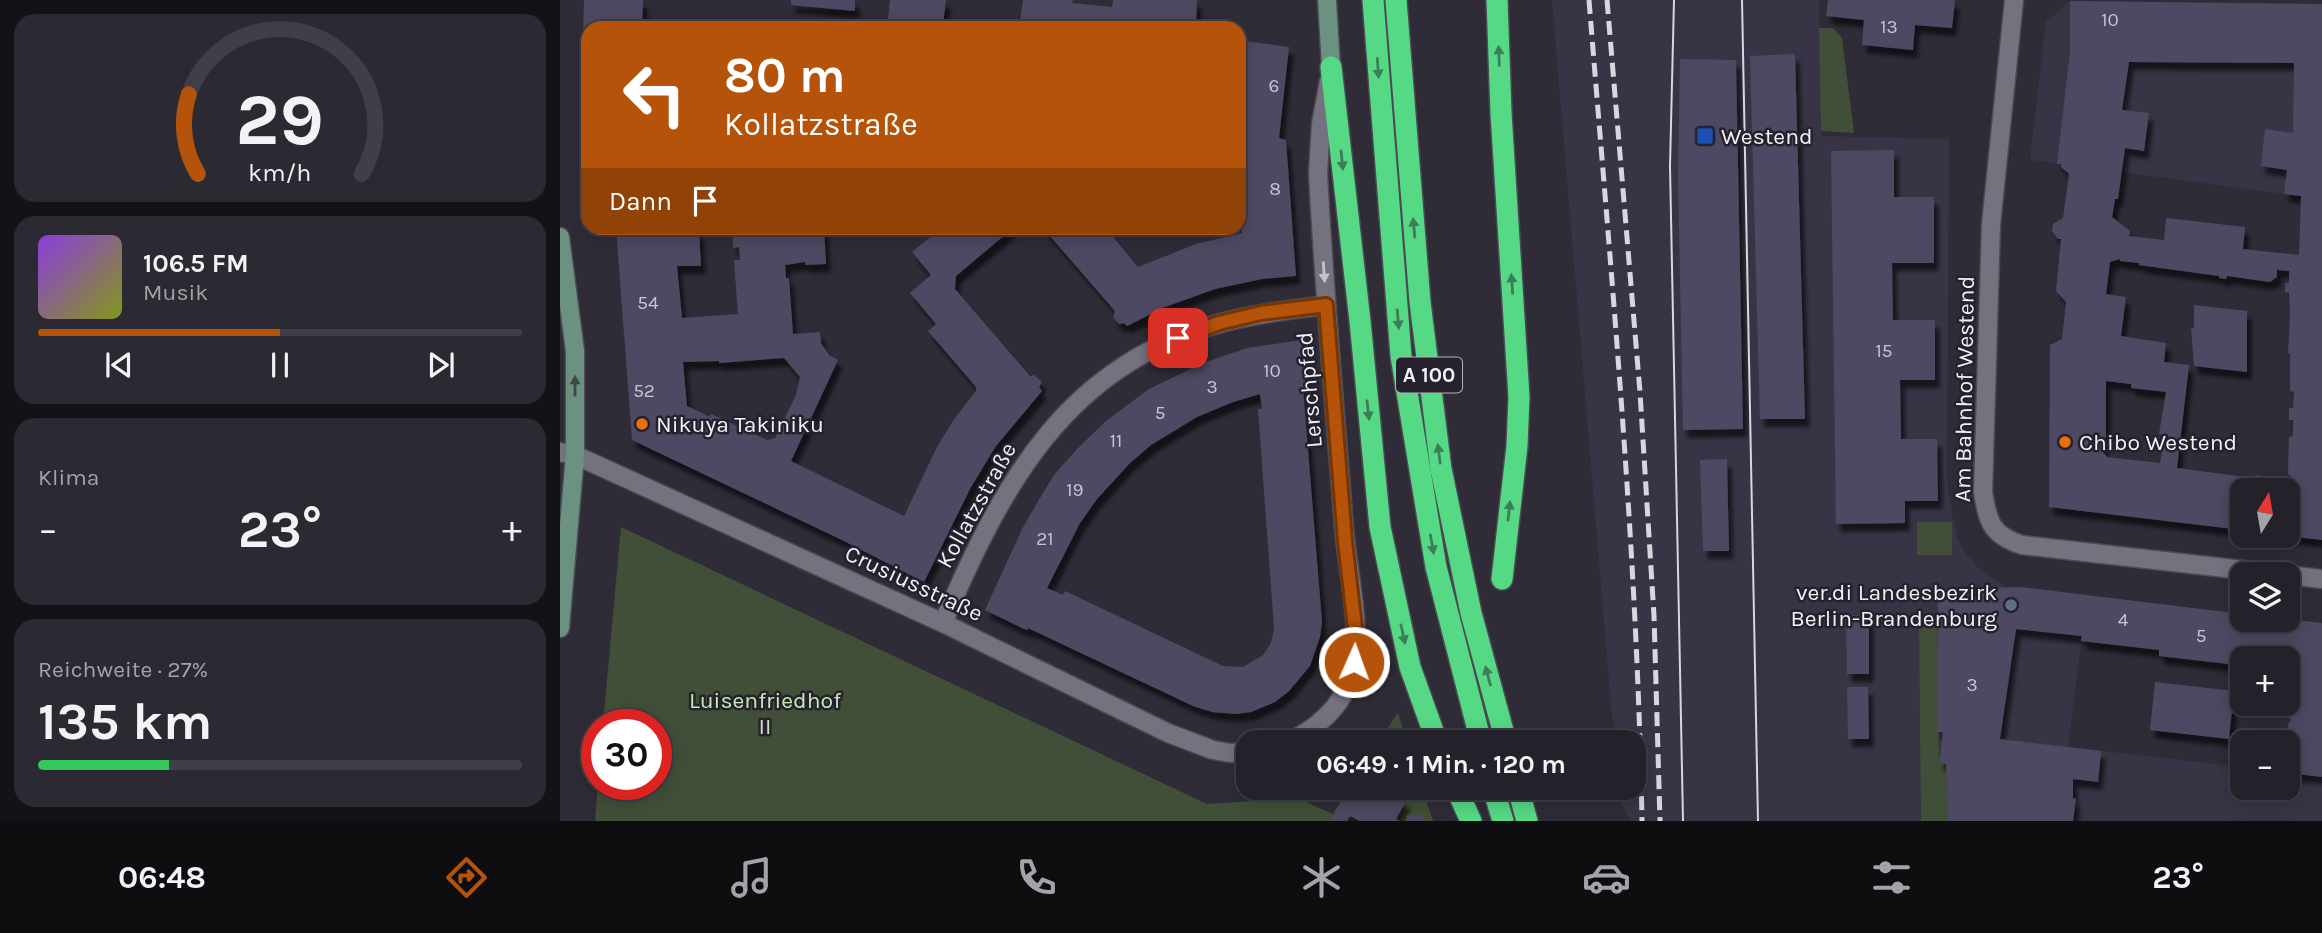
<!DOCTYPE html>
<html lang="de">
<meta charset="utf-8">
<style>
:root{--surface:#232129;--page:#2b2931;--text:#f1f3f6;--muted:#a3a3a8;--line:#403e46;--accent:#b45309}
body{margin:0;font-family:Karla,sans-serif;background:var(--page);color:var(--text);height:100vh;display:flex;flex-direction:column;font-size:26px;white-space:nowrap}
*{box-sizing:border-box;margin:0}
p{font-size:23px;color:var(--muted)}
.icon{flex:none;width:38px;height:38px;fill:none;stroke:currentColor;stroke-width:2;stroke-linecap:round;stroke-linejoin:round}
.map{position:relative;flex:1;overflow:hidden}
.sheet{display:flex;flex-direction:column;gap:14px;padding:14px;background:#131217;width:560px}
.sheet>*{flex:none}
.hud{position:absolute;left:21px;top:21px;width:665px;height:214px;border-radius:21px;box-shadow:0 4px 18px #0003,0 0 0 2px var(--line);background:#b45309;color:#fff;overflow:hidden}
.needle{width:46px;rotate:11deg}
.controls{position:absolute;left:1670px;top:478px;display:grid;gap:14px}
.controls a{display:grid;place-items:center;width:70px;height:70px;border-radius:14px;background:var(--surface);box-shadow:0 4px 18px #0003,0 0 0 2px var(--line);font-size:35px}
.speed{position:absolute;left:21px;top:709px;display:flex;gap:14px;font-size:35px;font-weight:700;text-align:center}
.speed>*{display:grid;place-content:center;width:91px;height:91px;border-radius:50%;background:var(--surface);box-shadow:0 4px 18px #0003,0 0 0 2px var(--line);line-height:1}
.speed .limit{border:10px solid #d22;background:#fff;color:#111}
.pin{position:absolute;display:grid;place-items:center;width:60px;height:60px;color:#fff;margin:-30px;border-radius:14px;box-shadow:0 4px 10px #0006}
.me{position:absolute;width:77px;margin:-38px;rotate:2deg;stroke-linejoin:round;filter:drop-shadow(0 0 5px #0008)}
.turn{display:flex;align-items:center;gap:24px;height:147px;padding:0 28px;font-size:32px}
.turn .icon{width:91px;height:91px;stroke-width:2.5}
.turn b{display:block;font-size:49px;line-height:60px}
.then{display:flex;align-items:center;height:66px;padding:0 28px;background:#0003;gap:14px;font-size:26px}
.big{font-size:52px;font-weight:700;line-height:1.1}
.sheet .tile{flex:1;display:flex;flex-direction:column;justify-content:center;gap:10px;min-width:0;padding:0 24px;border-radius:21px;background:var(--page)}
.sheet .dial{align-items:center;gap:0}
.dial svg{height:182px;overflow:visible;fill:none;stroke:var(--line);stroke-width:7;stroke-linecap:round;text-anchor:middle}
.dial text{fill:var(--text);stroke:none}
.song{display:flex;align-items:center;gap:21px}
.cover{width:84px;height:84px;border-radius:10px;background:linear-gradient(135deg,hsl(270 70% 55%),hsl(70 70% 35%))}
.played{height:7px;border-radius:4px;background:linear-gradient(90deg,var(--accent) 50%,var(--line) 50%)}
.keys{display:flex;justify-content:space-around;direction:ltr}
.heat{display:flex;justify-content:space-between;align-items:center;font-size:38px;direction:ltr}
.charge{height:10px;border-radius:5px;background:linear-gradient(90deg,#34c759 27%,var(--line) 0)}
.trip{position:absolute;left:676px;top:730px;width:410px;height:70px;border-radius:21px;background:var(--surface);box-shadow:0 4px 18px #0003,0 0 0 2px var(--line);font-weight:700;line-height:70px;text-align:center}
.menu{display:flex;height:112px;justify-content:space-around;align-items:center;background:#0e0d10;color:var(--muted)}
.menu .icon{width:49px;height:49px}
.menu .on{color:var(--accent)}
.menu b{font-size:32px;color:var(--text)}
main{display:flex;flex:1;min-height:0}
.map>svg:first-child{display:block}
</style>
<main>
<section class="sheet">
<div class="tile dial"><svg viewBox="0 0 100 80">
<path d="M14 69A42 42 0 1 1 86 69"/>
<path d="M14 69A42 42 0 0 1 10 34" stroke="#b45309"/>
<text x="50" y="56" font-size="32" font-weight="700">29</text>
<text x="50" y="72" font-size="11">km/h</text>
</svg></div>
<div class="tile">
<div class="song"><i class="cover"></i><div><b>106.5 FM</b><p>Musik</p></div></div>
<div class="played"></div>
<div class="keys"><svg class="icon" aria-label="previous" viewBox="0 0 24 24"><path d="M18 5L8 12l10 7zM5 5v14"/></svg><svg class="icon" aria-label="pause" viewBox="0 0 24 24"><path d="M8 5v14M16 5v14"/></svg><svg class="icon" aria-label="next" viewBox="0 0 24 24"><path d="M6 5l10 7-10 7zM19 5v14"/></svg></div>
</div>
<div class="tile"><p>Klima</p>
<div class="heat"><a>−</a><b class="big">23°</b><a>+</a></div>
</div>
<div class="tile"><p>Reichweite · 27%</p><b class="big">135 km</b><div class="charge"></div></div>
</section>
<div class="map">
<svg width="1762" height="821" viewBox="0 0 1762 821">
<defs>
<filter id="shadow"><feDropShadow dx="4.5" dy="8" stdDeviation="2" flood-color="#0009"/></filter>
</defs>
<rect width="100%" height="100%" fill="#2f2c37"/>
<g fill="#383445">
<polygon points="992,0 1259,0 1261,136 1389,139 1387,483 1392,514 1398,540 1407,555 1418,568 1445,587 1527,595 1508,747 1682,767 1682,788 1727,788 1727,773 1762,777 1762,821 1071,821 1059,799 1058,788 1073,788 1073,742 1054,742"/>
<polygon points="1510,1 1762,4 1762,199 1740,199 1740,196 1470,160 1486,22"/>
</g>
<g fill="#414f38">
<polygon points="1259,28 1273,28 1282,38 1294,133 1261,131"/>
<rect x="1357" y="522" width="35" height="33"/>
<polygon points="61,527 647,804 737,798 773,814 789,788 862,788 873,821 35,821 38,784 96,784 96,724 43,724"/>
<polygon points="1359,617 1377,618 1379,763 1386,764 1388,821 1361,821"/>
<polygon points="838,713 847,742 818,742"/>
</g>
<g fill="#4e4862" fill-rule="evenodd" filter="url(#shadow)">
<polygon points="24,0 83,0 82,28 28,28 28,88 22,76"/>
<polygon points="231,0 295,0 295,11 231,5"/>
<polygon points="330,0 386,0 383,25 355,22 354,28 327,28"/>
<polygon points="463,0 513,0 512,3 552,7 553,0 637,0 636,28 575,28 550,25 550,28 459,28"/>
<polygon points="1268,0 1395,0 1392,28 1355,25 1353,50 1302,45 1304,20 1266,16"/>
<path d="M1510,1L1762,4V540L1727,536V490H1682V530L1489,507L1490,345L1502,339L1506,302L1496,291L1501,239H1498L1492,231L1493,224L1503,218L1509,174L1501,167V164H1497L1510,52ZM1569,62L1734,63L1733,133L1705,129L1701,166L1727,170L1724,194L1741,196L1739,255L1683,249L1685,227L1606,218L1604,240L1569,236L1570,231L1552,217L1555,199H1558L1565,148L1584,151L1589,113L1562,110ZM1560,259V261L1579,263V265L1659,276V278L1666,279L1667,276L1710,282L1717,277V270L1729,271V283H1725V292L1729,293L1730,316L1728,354L1730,353V391L1734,392L1733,408H1729V420H1733V436L1729,437L1728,474L1733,478L1732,483L1728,488L1719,487L1717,478L1695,475L1694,478L1617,468L1629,365L1604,362L1606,343L1561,336L1566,297L1546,294L1550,262ZM1546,381L1571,384V388L1606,392L1599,434L1604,435L1600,463L1547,457L1543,452L1544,439L1546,437Z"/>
<polygon points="685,41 729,47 719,138 726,140 736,276 702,279 655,289 605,307 567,326 564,323 559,324 553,317 555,311 483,228 546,228 578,267 636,244 682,233 679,185 679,73 682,73"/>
<polygon points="1235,54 1245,419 1200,419 1190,56"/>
<polygon points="1120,59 1176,60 1183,429 1123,430 1118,176"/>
<polygon points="1334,150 1334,197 1374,197 1374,263 1332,263 1333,320 1375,320 1375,380 1340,380 1341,439 1377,439 1378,501 1345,501 1345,523 1276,524 1271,151"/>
<path d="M56,228H116V235L139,231L141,266H117L122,318L178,314L174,260H180L179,247L173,248L172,228H264L266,264L245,265V262L225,265L226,278H229L233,334L260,332L261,343L269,355L278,360L231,461L344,516L377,447L394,419L416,391V387L368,331L376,324L350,293L371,275L352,252L381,228H453L396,276L395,289L470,376L474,375L482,382L479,387L482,391L436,446L411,487L364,582L280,539L72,440ZM224,358L240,377L236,395L215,438L207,440L151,414L150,417L127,406L123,362L159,361V363Z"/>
<polygon points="1634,305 1687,311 1687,372 1634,366 1631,328 1634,328"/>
<path d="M742,340L746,388H743L762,622L760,637L750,666L729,691L715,702L691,712L676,714L652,712L633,706L468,628V630L464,629L425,610L462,529L480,498L494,475L517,449L546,421L589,389L643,363L687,348ZM700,394L702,409H698L714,628L711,643L703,655L683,667L663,666L505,591L503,595L487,588L520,523L537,499L570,463L591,445L637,417L673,402Z"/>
<polygon points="1167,459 1169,551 1143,551 1140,460"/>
<polygon points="1461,587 1682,614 1682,620 1727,619 1762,623 1762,777 1729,773 1728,723 1730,723 1733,672 1727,671 1727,658 1682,658 1682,669 1677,669 1677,665 1599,656 1599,650 1521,641 1522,636 1456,629 1440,739 1541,751 1538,782 1513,779 1513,798 1516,799 1513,821 1388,821 1386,764 1379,763 1383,732 1377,732 1378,590"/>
<polygon points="1309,615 1309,674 1287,674 1286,616"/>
<polygon points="1595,682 1674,691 1669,739 1590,730"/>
<polygon points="1287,687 1308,687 1309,739 1288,739"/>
<polygon points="789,788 821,788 846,801 836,819 840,821 800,821 790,816 787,821 770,821"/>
<polygon points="863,815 863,821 847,821 847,816"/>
</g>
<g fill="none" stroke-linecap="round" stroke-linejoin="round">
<g stroke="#4b4953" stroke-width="21">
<g id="minor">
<path d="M1454,0L1431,225L1423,492C1428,522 1431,535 1462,545L1719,574"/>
<polyline points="0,452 15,455 383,623 608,733 653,750 670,753 688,752"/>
<polyline points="1727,575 1762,579"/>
<path d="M383,623C442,485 505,365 661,323C696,313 731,310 766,305"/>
<path d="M727,742C756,730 783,706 791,675C803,628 788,576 784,528C775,410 764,291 758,173L761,124L769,81"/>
</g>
</g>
<g stroke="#4b4953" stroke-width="21">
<g id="secondary">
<polyline points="767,0 771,67"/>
<polyline points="0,237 15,351 15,455 0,628"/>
</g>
</g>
<g stroke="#4b4953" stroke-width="24">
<g id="motorway">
<polyline points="813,0 841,356 876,567 921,742"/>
<polyline points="836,0 860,302 881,469 911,613 946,742"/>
<polyline points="937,0 941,113 959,397 957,446 942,579"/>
<polyline points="771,67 800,321 820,527 850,667 877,742"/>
<polyline points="896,788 911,821"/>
<polyline points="933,788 943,821"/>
<polyline points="958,788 967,821"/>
</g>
</g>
<use href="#minor" stroke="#75727f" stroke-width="18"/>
<use href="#secondary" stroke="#6b9181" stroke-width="18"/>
<use href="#motorway" stroke="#55d985" stroke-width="21"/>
<g stroke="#d8d6de" stroke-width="2">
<polyline points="1114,0 1110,166 1123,821"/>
<polyline points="1182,0 1198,821"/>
</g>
<g stroke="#d8d6de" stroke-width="5" stroke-dasharray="14 7" stroke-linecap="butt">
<path d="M1029,0C1051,274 1077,546 1082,821"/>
<polyline points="1047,0 1080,392 1094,616 1100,821"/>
</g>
</g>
<defs><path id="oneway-solid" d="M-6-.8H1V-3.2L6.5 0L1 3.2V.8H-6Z" transform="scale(1.75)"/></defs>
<g fill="#3d7e59">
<use href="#oneway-solid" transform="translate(939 56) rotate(-92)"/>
<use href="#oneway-solid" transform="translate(818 68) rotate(86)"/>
<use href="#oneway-solid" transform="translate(782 160) rotate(84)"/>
<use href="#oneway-solid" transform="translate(854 228) rotate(-95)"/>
<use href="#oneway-solid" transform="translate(952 284) rotate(-94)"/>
<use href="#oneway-solid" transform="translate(838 319) rotate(85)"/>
<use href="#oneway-solid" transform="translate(808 410) rotate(84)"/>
<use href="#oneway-solid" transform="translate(879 454) rotate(-97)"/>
<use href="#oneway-solid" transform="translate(949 511) rotate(-84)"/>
<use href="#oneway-solid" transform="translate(872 544) rotate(80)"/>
<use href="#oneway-solid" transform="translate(843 634) rotate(78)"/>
<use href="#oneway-solid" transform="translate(928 676) rotate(-105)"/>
</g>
<use fill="#c6c3cd" href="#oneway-solid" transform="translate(764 272) rotate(86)"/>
<use fill="#3e494a" href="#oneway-solid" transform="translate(15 386) rotate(-90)"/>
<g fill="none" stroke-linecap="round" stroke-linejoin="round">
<g stroke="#753606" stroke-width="18">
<polyline id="route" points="618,338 659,323 701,313 766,305 785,541 797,645 794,662"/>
</g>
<use href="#route" stroke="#b45309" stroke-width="12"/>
</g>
<rect fill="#1a4fb4" stroke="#25222d" stroke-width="2.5" x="1136" y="127" width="18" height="18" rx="3.5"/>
<g fill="#e8710a" stroke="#25222d" stroke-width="2.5">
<circle cx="82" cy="424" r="7"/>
<circle cx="1505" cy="442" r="7"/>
</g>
<circle fill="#5c6f8a" stroke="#25222d" stroke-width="2.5" cx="1451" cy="605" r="7"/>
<g text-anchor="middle" stroke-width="5" stroke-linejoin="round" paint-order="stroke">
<g font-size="19" fill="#c8c5d2">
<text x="1550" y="26">10</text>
<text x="1329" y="33">13</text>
<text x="714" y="92">6</text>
<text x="715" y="195">8</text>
<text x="88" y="309">54</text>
<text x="1324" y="357">15</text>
<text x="712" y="377">10</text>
<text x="652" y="393">3</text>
<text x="84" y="397">52</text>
<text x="600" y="419">5</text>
<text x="556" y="447">11</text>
<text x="515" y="496">19</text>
<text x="485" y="545">21</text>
<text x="1563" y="626">4</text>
<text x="1641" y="642">5</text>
<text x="1412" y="691">3</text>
</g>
<rect fill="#25222d" stroke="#b4b2ba" stroke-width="2" x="836" y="357.5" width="66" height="35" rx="5"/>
<g font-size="21" font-weight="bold" fill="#f1eff7">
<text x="869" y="382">A 100</text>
</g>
<g font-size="23" fill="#f1eff7" stroke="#25222d" text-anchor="start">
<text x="1161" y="144">Westend</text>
<text x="96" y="432">Nikuya Takiniku</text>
<text x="1519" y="450">Chibo Westend</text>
<text x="1437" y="600" text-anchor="end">ver.di Landesbezirk<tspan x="1437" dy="26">Berlin-Brandenburg</tspan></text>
</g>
<g font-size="23" fill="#f1eff7" stroke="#25222d">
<text transform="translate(1404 389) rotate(-89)" y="8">Am Bahnhof Westend</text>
<text transform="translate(749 390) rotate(-95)" y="8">Lerschpfad</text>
<text transform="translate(416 505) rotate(-61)" y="8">Kollatzstraße</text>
<text transform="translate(354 583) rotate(25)" y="8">Crusiusstraße</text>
</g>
<g font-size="23" fill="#c9e8b7" stroke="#25222d">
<text x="205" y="708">Luisenfriedhof<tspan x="205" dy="26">II</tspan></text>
</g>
</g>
</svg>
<div class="controls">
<a><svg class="needle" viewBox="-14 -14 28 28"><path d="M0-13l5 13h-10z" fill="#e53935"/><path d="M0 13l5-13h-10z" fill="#a3a3a8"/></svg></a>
<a><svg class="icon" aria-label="layers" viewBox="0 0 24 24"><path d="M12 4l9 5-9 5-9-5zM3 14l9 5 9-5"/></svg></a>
<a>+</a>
<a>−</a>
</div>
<div class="speed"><div class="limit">30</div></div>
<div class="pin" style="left:618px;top:338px;background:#d93025"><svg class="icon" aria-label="arrive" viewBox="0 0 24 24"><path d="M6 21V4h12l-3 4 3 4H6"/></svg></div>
<svg class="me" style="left:794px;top:662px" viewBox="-20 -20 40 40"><circle r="17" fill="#b45309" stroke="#fff" stroke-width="3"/><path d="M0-11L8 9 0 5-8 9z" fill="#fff"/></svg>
<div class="trip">06:49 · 1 Min. · 120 m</div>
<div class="hud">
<div class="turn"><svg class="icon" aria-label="left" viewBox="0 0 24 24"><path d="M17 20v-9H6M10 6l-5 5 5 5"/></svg><div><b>80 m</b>Kollatzstraße</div></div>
<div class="then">Dann<svg class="icon" aria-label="arrive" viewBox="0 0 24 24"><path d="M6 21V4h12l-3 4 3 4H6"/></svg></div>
</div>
</div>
</main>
<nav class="menu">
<b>06:48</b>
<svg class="icon on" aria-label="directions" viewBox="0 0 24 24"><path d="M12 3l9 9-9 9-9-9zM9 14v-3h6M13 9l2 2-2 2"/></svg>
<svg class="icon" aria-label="music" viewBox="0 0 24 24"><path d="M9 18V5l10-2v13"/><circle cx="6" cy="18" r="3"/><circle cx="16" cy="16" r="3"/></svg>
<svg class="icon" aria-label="phone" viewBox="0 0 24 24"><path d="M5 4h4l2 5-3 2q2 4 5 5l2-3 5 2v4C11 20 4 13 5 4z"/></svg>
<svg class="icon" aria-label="climate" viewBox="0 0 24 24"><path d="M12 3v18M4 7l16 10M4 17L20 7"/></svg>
<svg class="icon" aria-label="car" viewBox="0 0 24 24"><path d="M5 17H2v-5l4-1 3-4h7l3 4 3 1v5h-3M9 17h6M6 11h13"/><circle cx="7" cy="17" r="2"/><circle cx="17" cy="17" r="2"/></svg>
<svg class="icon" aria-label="filters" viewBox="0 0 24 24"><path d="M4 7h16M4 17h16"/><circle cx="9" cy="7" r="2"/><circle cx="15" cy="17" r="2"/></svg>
<b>23°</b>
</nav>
